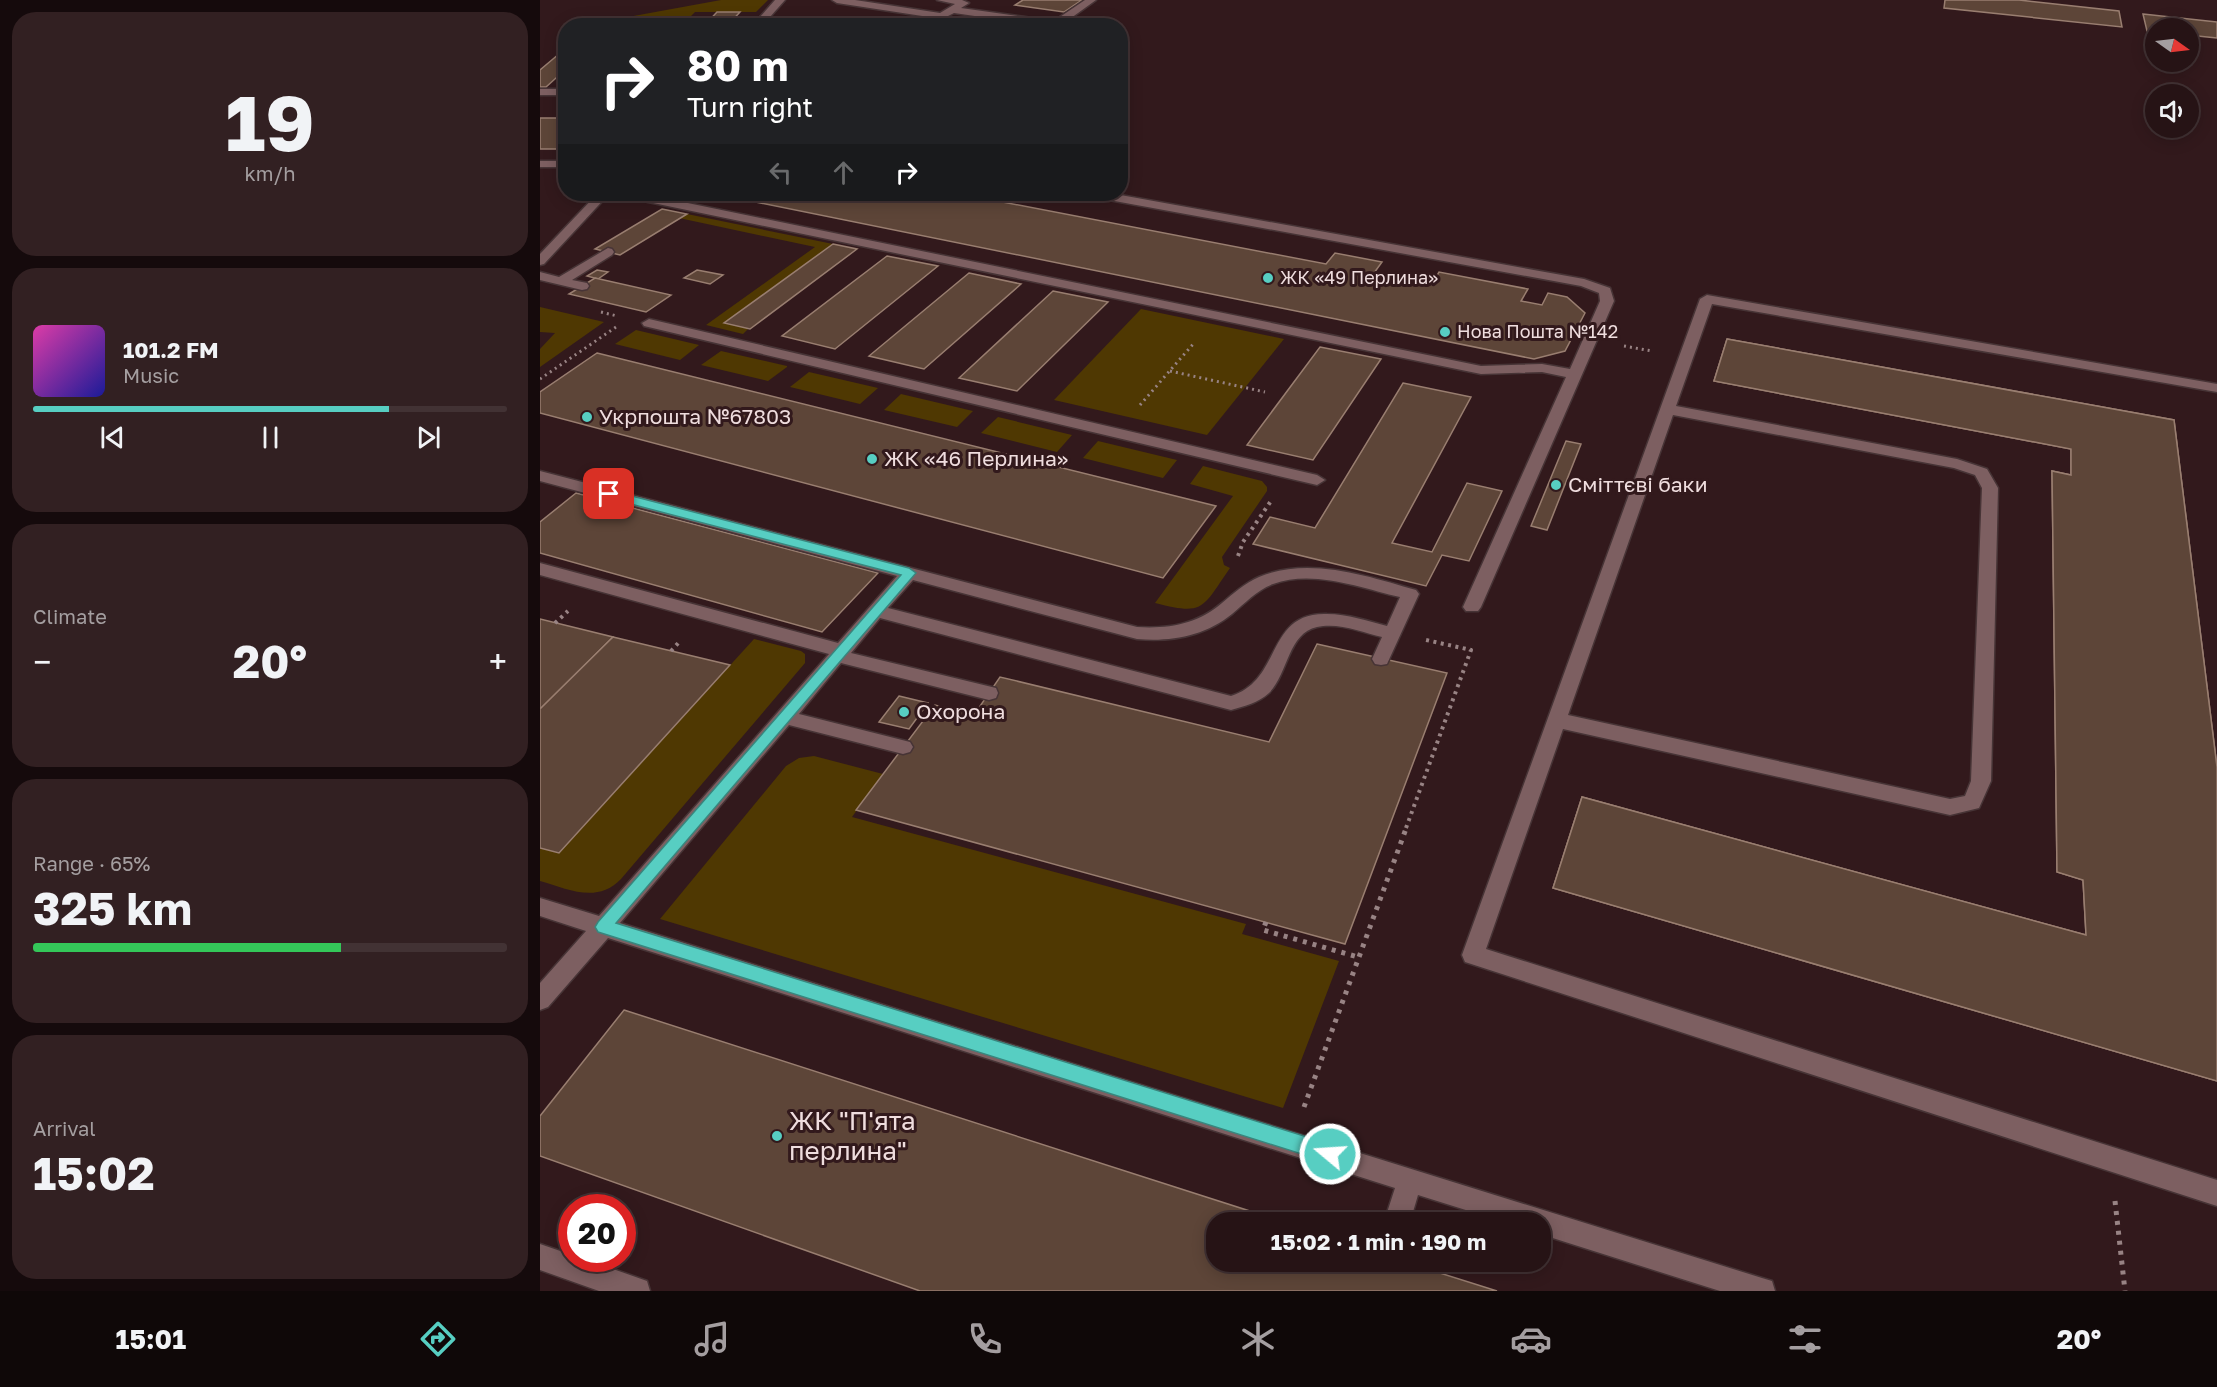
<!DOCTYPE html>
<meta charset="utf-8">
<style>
:root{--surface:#261315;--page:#322022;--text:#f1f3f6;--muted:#a49ea0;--line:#423234;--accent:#57cec2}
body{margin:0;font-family:"Golos Text",sans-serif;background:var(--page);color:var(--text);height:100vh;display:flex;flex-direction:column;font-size:22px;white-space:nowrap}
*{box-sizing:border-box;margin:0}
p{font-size:20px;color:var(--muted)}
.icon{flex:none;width:33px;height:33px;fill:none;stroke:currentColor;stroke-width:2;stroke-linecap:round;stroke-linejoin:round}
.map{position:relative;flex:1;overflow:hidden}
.sheet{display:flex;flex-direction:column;gap:12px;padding:12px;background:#150a0c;width:540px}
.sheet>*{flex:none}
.hud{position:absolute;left:18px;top:18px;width:570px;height:183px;border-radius:24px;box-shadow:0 3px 15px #0003,0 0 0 2px var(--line);background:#202124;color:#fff;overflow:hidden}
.needle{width:39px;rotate:104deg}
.fabs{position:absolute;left:1605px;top:18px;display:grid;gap:12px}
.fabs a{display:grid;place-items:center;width:54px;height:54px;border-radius:50%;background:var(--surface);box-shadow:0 3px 15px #0003,0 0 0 2px var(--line);font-size:30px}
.speed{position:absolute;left:18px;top:1194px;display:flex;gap:12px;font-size:30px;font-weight:700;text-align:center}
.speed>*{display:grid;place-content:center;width:78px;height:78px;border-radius:50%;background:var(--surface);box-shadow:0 3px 15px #0003,0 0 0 2px var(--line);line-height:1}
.speed .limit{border:9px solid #d22;background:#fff;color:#111}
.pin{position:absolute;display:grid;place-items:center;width:51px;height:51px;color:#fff;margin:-26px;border-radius:12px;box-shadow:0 3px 9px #0006}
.me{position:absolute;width:66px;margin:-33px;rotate:288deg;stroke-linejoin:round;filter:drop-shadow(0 0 4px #0008)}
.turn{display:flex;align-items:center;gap:21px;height:126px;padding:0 30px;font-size:27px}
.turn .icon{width:78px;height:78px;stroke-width:2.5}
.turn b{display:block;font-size:42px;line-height:51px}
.lanes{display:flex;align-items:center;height:57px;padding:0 30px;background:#0003;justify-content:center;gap:30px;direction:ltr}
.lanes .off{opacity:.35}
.big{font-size:45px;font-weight:700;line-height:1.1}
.sheet .widget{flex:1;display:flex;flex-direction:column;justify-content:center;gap:9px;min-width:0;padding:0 21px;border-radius:24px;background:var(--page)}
.sheet .dial{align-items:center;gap:0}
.dial b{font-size:78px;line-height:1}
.song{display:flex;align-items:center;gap:18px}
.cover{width:72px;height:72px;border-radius:9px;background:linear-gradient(135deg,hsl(320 70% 55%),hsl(240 70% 35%))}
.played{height:6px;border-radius:3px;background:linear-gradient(90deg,var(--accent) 75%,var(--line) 75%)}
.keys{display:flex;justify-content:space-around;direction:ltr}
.heat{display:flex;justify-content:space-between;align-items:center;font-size:33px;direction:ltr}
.charge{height:9px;border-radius:4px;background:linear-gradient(90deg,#34c759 65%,var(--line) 0)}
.trip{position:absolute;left:666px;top:1212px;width:345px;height:60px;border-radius:24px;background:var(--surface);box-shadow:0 3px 15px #0003,0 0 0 2px var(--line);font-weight:700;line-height:60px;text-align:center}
.menu{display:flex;height:96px;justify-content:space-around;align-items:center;background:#0f0808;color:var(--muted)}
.menu .icon{width:42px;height:42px}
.menu .on{color:var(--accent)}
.menu b{font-size:27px;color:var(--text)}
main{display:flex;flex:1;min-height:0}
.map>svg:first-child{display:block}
</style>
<main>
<section class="sheet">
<div class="widget dial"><b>19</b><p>km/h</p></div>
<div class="widget">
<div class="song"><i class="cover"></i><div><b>101.2 FM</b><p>Music</p></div></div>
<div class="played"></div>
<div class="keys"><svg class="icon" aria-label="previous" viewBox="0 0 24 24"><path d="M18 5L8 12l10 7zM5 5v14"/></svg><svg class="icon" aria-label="pause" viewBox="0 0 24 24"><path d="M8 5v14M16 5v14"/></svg><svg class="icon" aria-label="next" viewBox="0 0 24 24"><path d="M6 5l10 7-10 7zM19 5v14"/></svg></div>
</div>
<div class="widget"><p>Climate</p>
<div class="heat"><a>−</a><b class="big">20°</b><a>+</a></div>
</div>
<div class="widget"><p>Range · 65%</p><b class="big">325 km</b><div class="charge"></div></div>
<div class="widget"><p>Arrival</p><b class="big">15:02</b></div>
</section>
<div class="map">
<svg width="1677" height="1291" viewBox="0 0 1677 1291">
<rect width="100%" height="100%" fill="#32191c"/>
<g fill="#4f3802">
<polygon points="181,0 228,0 216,12 155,12 150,17 88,17"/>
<polygon points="147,214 293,244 203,334 166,325 275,247 139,218"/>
<polygon points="0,307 64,322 0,367 0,349 15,333 0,332"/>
<polygon points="601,309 744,339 667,435 514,400"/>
<polygon points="96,330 159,345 140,360 75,344"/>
<polygon points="181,351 247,366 247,367 228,381 161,365"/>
<polygon points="269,372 338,388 320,404 250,387"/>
<polygon points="361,394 433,411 417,427 344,410"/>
<polygon points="458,417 532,435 517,452 441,433"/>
<polygon points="558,441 637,460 623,478 543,458"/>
<path d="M663,466L722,481L727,487V491L682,557L684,565L690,568C662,608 665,616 615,603L693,496L650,484Z"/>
<path d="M214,639L261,651L265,654V663L81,879C57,904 28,889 0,881V848L19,853Z"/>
<polygon points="274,756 343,774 312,817 706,924 702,934 799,961 743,1108 120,919 246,766 259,758"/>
</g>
<g fill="#5d4538" stroke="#997e70" stroke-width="1.5">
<polygon points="483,0 542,0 524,12 475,5"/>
<polygon points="1405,0 1479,0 1579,11 1582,27 1404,8"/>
<polygon points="177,12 200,12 187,26 164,26"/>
<polygon points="1603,14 1677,22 1677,38 1648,35 1648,28 1607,31"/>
<polygon points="106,17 150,17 141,26 97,26"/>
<polygon points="26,48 26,69 6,87 0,87 0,70"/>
<rect x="0" y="118" width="26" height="31"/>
<polygon points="176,194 421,194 786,264 795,253 842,262 834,273 892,284 899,272 988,289 981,301 1002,305 1008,293 1027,297 1045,313 1025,351 994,359"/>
<polygon points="122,209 147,214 80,255 55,249"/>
<polygon points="293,244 317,249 210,329 184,323"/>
<polygon points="347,256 398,266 295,349 242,336"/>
<polygon points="57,270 68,272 58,279 47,276"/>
<polygon points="157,270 183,275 170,284 144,278"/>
<polygon points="429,273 481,284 384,369 329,356"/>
<polygon points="55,278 131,295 106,312 29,294"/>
<polygon points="513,291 568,302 477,391 419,378"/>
<polygon points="1187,339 1634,420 1677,767 1677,1081 1013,888 1042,797 1546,935 1543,880 1517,872 1512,471 1531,475 1531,449 1174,381"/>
<polygon points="1187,339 1634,420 1677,767 1677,1081 1013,888 1042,797 1546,935 1543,880 1517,872 1512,471 1531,475 1531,449 1174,381"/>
<polygon points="780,347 841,359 773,460 707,445"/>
<polygon points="57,353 676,506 623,578 0,413 0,392"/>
<polygon points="863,383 931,397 852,543 892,552 927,483 962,491 929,561 902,555 886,586 713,544 730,517 775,528"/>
<polygon points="1026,441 1041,444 1007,530 991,526"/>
<polygon points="36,493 338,573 282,632 0,553 0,522"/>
<polygon points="0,619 73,637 0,709"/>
<polygon points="73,637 190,665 19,853 0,848 0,709"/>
<polygon points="777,644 907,673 805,944 316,810 395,705 434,715 460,677 729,742"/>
<polygon points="359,696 388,703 369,729 339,722"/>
<polygon points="84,1010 744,1222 676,1222 676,1262 865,1262 957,1291 380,1291 0,1156 0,1116"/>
</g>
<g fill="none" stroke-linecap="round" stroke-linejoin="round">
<g stroke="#473436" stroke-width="3">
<g id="service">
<polygon points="292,0 315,0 400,13 415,4 397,0 422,0 429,3 421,8 514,21 545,0 556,0 520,26 505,26 414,13 402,19 297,3"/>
<rect x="0" y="89" width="26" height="6"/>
<rect x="0" y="161" width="26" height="6"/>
<polygon points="83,194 104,194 941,366 1002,364 1030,369 1060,301 1059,293 1041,286 558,198 552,194 575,194 1044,279 1070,288 1074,301 941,607 938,611 926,611 923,607 1026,377 1002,372 941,374 89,198"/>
<polygon points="68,248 72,249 74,252 72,255 32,280 47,283 49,286 47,289 42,290 0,280 0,272 19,277"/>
<path d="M1167,295L1677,384V392L1172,304L1136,406L1417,459L1447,469L1458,488L1451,781L1439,808L1410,815L1023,729L946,949L1677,1180V1206L925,962L922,955L1160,299ZM1133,415L1414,468L1435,475L1442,488L1431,781L1425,796L1410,799L1028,715Z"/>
<path d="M0,471L597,627C629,629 658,624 682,603C694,593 705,583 719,577C768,556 828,576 876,590L879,594L847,664L841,665L835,664L832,659L842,637C822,632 798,622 777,627C748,633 748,674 729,693C718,703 705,706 691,710L340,618L311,653L456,688L458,693L456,698L449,700L301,663L259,714L370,742L373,747L370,752L363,754L249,725L80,923L1222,1278L1232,1281L1235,1291H1180L1000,1234V1222H964L878,1195L870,1222H844L855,1188L68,938L8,1007L0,1010V983L46,931L0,916V898L59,916L289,654L0,575V563L298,643L357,576L0,481ZM373,580L597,639C631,642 665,636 692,614C705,603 717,590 733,584C773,569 821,588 860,597L847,626C827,621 808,614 787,614C725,612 743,680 691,696L348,608Z"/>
<polygon points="0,1244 32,1255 32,1258 42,1258 107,1281 110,1291 59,1291 0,1270"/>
</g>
</g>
<g stroke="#473436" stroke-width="3">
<g id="minor">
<polygon points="235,0 245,0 222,26 212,26"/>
<polygon points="57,194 69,194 4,264 0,265 0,254"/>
<polygon points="109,319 777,475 785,480 777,485 104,326 102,323"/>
</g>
</g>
<g stroke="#988384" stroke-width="3" stroke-dasharray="2 4" stroke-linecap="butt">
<polyline points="61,312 77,316"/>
<polyline points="1084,346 1112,351"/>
<polyline points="630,371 725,392"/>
<polyline points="0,379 79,325"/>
<polyline points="600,405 654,343"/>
</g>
<g stroke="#988384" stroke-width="4" stroke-dasharray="3 4.5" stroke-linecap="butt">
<polyline points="698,556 703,542 731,501"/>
<polyline points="15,623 28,611"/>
<polyline points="131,651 141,640"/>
<polyline points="866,828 931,650 886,640"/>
</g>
<g stroke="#988384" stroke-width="5" stroke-dasharray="4 6" stroke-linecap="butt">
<polyline points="726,922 723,930 818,957"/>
<polyline points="764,1107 867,826"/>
<polyline points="1575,1201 1585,1291"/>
</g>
<use href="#service" fill="#7d5f61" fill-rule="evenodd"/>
<use href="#minor" fill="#7d5f61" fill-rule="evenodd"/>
</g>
<polygon fill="#57cec2" stroke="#39867e" stroke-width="1.5" points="69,490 369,568 376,573 76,923 790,1144 797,1147 800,1154 797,1160 790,1163 58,932 55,927 58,922 361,575 64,497 63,494"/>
<g fill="#57cec2" stroke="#32191c" stroke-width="2">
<circle cx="728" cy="278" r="6"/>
<circle cx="905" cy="332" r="6"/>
<circle cx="47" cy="417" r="6"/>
<circle cx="332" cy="459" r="6"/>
<circle cx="1016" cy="485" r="6"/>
<circle cx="364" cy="712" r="6"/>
<circle cx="237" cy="1136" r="6"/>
</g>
<g text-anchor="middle" stroke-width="6" stroke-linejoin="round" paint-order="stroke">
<g font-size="18" fill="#efddde" stroke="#32191c" text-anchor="start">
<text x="740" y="284">ЖК «49 Перлина»</text>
<text x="917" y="338">Нова Пошта №142</text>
</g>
<g font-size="21" fill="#efddde" stroke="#32191c" text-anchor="start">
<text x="59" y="424">Укрпошта №67803</text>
<text x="344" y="466">ЖК «46 Перлина»</text>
<text x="1028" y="492">Сміттєві баки</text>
<text x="376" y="719">Охорона</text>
</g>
<g font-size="26" fill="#efddde" stroke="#32191c" text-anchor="start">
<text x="249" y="1130">ЖК "П'ята<tspan x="249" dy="30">перлина"</tspan></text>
</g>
</g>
</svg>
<div class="fabs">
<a><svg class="needle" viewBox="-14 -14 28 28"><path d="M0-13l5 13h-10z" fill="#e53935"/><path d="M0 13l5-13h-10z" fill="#a49ea0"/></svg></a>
<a><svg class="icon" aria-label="sound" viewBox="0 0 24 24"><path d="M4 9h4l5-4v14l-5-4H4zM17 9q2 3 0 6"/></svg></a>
</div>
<div class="speed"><div class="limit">20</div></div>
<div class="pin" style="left:69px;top:494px;background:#d93025"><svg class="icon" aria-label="arrive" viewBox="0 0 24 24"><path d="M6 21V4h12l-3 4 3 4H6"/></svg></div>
<svg class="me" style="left:790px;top:1154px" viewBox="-20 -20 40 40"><circle r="17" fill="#57cec2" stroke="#fff" stroke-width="3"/><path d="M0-11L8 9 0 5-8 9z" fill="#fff"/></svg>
<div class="trip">15:02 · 1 min · 190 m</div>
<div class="hud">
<div class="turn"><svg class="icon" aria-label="right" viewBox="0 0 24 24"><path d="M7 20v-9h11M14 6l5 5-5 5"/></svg><div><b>80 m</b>Turn right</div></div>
<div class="lanes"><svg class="icon off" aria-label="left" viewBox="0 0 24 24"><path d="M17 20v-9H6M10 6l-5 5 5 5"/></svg><svg class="icon off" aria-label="ahead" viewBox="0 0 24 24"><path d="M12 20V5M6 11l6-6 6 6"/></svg><svg class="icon" aria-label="right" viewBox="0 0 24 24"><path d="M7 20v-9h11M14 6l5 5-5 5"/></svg></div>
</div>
</div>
</main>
<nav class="menu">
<b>15:01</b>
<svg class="icon on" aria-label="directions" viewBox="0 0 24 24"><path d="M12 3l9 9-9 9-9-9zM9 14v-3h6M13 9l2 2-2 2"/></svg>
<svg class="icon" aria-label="music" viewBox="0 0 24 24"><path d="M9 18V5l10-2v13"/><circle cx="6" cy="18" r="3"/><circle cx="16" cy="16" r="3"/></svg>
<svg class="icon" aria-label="phone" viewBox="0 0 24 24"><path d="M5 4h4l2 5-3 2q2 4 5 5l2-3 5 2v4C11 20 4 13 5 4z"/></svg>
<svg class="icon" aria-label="climate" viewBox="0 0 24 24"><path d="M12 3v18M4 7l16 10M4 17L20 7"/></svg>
<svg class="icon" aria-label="car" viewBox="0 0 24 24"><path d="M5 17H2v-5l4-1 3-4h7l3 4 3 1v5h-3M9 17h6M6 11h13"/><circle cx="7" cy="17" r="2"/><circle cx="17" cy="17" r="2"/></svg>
<svg class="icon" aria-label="filters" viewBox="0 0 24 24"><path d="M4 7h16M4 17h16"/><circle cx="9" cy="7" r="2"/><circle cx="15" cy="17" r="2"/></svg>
<b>20°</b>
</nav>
